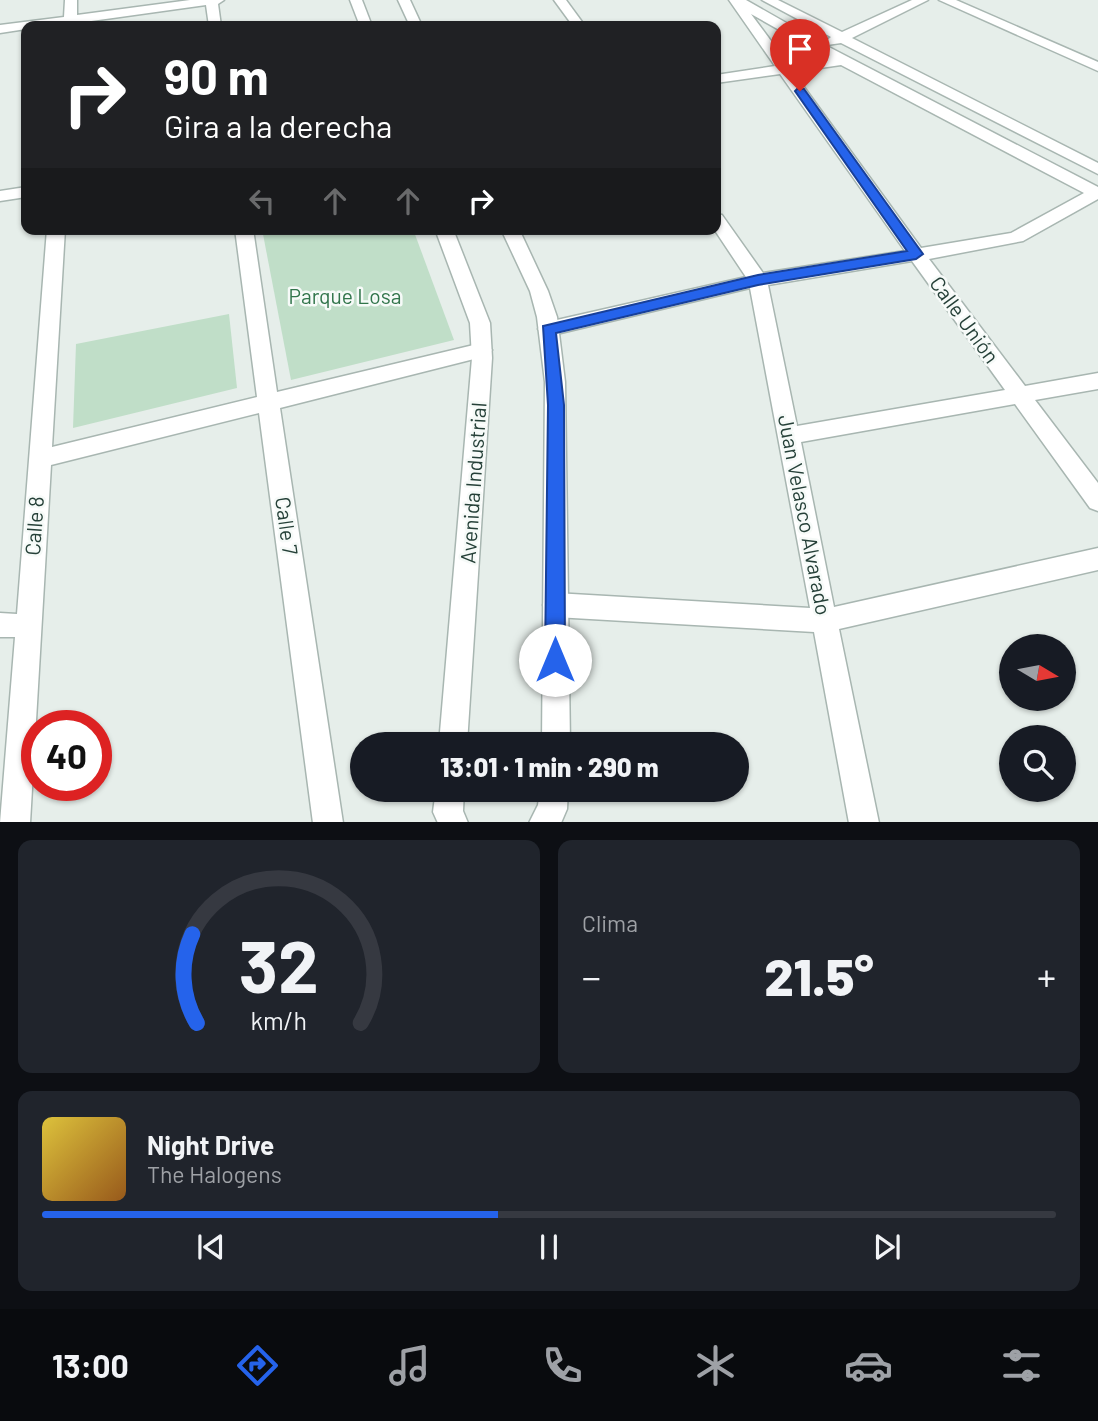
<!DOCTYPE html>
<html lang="es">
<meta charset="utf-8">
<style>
:root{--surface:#171b24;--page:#20242c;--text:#f1f3f6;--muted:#9ea1a6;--line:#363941;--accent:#2563eb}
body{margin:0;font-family:Barlow,sans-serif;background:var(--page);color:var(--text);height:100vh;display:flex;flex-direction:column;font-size:26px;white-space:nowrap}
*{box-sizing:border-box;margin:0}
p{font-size:23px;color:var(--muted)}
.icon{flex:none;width:38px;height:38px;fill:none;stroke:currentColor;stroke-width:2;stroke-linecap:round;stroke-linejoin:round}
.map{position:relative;height:822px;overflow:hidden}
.sheet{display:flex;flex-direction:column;gap:18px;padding:18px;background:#0d0f14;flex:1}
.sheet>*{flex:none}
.top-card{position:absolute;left:21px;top:21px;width:700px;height:214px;border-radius:14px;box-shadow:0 2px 5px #0004;background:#202124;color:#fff;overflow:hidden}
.needle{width:46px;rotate:100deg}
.fabs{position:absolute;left:999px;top:634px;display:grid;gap:14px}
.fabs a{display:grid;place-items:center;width:77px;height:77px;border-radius:50%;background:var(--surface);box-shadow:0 2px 5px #0004;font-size:35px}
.speed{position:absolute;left:21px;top:710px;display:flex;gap:14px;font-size:35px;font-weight:700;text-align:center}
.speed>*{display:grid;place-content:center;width:91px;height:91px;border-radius:50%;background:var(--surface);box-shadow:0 2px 5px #0004;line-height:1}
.speed .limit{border:10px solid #d22;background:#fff;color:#111}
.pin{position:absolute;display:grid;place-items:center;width:60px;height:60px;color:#fff;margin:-72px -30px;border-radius:50% 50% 50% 0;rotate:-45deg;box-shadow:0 0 7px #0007}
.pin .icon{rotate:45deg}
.me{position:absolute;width:77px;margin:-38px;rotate:0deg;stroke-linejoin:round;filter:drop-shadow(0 0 5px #0008)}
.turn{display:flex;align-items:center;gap:24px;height:147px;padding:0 28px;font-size:32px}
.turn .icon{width:91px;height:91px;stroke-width:2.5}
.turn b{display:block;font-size:49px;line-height:60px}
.lanes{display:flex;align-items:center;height:66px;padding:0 28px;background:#0003;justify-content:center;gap:35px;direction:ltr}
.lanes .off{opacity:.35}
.big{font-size:52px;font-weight:800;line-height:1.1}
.sheet .tile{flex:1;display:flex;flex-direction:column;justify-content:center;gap:10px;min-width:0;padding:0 24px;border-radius:14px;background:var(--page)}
.sheet .dial{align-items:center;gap:0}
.dial svg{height:182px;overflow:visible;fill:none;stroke:var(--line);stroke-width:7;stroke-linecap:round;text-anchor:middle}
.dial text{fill:var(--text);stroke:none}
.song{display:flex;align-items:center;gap:21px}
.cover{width:84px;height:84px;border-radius:10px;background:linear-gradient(135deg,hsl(50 70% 55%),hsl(30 70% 35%))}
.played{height:7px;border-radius:4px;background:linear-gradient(90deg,var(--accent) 45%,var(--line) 45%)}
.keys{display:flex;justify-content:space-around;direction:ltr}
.heat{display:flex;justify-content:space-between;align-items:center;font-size:38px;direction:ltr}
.sheet .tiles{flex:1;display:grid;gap:18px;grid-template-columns:1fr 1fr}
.tile:last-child{grid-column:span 2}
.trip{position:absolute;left:350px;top:732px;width:399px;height:70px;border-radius:35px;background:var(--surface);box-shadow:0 2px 5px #0004;font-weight:800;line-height:70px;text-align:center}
.tab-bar{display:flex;height:112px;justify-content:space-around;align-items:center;background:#090b0e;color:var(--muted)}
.tab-bar .icon{width:49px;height:49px}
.tab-bar .on{color:var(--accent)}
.tab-bar b{font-size:32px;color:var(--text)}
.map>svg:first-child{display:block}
</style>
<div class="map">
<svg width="1098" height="823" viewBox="0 0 1098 823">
<rect width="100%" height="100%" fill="#e6eeea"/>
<g fill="#c0dec8">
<polygon points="262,229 413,229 454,340 291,380"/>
<polygon points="229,314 237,388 73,428 76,344"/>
</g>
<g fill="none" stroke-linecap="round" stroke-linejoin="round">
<g stroke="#a8b6b1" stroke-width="3">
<g id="minor">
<polygon points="65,0 77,0 77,15 190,0 224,0 218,4 221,26 209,26 206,5 77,23 76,26 26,26 26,29 0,33 0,25 64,17"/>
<polygon points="554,0 566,0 585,26 573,26"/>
<path d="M729,0H746L825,45L1098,187V199L1023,241L929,259L1025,386L1098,373V389L1035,400L1098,483V511L1090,508L1015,404L801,442L834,607L1098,548V570L839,629L879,823H849L814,632L555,617L546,613L543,605L546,597L555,593L810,608L750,288L548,336L538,329L548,322L746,277L714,229L716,214L722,215L763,273L905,251L780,74L716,83V75L775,66ZM751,14L829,58L788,64ZM841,65L1084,193L1011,233L921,248L793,72ZM912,261L1005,390L797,426L768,285Z"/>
<polygon points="762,0 778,0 842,32 912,0 928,0 852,38 1098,163 1098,174 841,43 827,45 825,42 831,37"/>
<polygon points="939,0 956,0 1098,62 1098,71"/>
<polygon points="26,187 26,197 0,201 0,191"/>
<polygon points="47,229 65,229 52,447 257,397 235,229 253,229 277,392 482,343 492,350 482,357 280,408 343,823 313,823 259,413 51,465 30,823 0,823 15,637 0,637 0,613 17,614"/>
</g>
</g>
<g stroke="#a8b6b1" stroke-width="3">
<g id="tertiary">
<polygon points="350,0 362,0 372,26 360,26"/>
<polygon points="398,0 410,0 422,26 410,26"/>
<polygon points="435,229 453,229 490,323 492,358 467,744 439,744 472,358 470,323"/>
<polygon points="501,229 519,229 548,291 557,317 565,382 570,744 542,744 545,382 537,317 530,291"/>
<polygon points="436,789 464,789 463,811 468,823 438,823 433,812"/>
<polygon points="540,789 568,789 567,809 561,823 529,823 538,805"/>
</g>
</g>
<use href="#minor" fill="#fff" fill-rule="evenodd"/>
<use href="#tertiary" fill="#fff" fill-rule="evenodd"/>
</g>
<polygon fill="#2563eb" stroke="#184099" stroke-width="2" points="797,89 804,89 923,254 916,259 758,285 556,333 564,405 565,660 562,667 555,670 548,667 545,660 548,405 543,326 758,275 907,251 795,91"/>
<g text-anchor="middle" stroke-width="5" stroke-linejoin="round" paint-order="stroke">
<g font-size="21" fill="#31754b" stroke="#f6faf8">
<text x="345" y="304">Parque Losa</text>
</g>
<g font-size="21" fill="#254038" stroke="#f6faf8">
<text transform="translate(964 320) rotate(54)" y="7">Calle Unión</text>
<text transform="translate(474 483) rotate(-86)" y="7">Avenida Industrial</text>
<text transform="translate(804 515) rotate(79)" y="7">Juan Velasco Alvarado</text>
<text transform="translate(35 526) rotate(-86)" y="7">Calle 8</text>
<text transform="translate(286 526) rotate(82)" y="7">Calle 7</text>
</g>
</g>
</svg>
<div class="fabs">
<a><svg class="needle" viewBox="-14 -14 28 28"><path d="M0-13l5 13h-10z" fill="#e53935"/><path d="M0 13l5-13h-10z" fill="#9ea1a6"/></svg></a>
<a><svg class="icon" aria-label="search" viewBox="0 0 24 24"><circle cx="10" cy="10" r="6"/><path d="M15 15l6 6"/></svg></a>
</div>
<div class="speed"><div class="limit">40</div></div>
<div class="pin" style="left:800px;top:91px;background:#d93025"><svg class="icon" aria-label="arrive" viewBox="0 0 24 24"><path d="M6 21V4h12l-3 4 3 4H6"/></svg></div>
<svg class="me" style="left:555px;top:660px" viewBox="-20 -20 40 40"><circle r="19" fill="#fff"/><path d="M0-13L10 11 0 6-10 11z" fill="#2563eb"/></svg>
<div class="trip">13:01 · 1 min · 290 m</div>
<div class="top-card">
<div class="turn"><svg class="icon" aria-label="right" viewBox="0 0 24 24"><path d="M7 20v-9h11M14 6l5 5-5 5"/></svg><div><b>90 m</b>Gira a la derecha</div></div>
<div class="lanes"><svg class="icon off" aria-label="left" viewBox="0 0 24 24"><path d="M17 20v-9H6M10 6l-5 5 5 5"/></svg><svg class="icon off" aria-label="ahead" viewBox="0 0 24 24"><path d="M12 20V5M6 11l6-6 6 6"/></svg><svg class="icon off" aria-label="ahead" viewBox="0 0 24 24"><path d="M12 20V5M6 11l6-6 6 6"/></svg><svg class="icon" aria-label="right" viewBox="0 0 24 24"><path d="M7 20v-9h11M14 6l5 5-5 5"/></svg></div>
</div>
</div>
<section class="sheet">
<div class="tiles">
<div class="tile dial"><svg viewBox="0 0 100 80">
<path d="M14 69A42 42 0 1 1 86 69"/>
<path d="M14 69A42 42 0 0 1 12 30" stroke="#2563eb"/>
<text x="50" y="56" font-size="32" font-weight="700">32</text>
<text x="50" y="72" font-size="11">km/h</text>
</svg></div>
<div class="tile"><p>Clima</p>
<div class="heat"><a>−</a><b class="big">21.5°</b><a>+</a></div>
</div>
<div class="tile">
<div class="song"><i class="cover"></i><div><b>Night Drive</b><p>The Halogens</p></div></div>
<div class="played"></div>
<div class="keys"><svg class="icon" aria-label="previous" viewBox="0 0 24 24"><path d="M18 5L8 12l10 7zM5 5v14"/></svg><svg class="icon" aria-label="pause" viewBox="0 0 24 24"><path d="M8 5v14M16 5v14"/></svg><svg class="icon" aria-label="next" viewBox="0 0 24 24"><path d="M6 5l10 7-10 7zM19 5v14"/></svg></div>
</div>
</div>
</section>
<nav class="tab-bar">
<b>13:00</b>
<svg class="icon on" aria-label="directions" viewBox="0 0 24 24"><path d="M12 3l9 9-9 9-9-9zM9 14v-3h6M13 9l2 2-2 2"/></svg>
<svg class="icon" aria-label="music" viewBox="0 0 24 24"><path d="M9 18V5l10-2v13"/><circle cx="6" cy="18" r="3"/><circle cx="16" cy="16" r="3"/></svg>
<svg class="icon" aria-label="phone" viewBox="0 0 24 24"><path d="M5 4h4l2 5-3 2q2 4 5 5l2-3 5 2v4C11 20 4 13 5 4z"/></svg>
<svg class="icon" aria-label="climate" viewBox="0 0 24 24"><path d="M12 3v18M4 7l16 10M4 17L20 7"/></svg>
<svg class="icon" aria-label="car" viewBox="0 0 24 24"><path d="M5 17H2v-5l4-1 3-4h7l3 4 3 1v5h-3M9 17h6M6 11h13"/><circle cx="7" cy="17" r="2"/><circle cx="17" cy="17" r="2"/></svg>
<svg class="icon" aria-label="filters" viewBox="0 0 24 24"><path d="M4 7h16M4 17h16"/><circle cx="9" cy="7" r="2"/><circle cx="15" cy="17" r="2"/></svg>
</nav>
